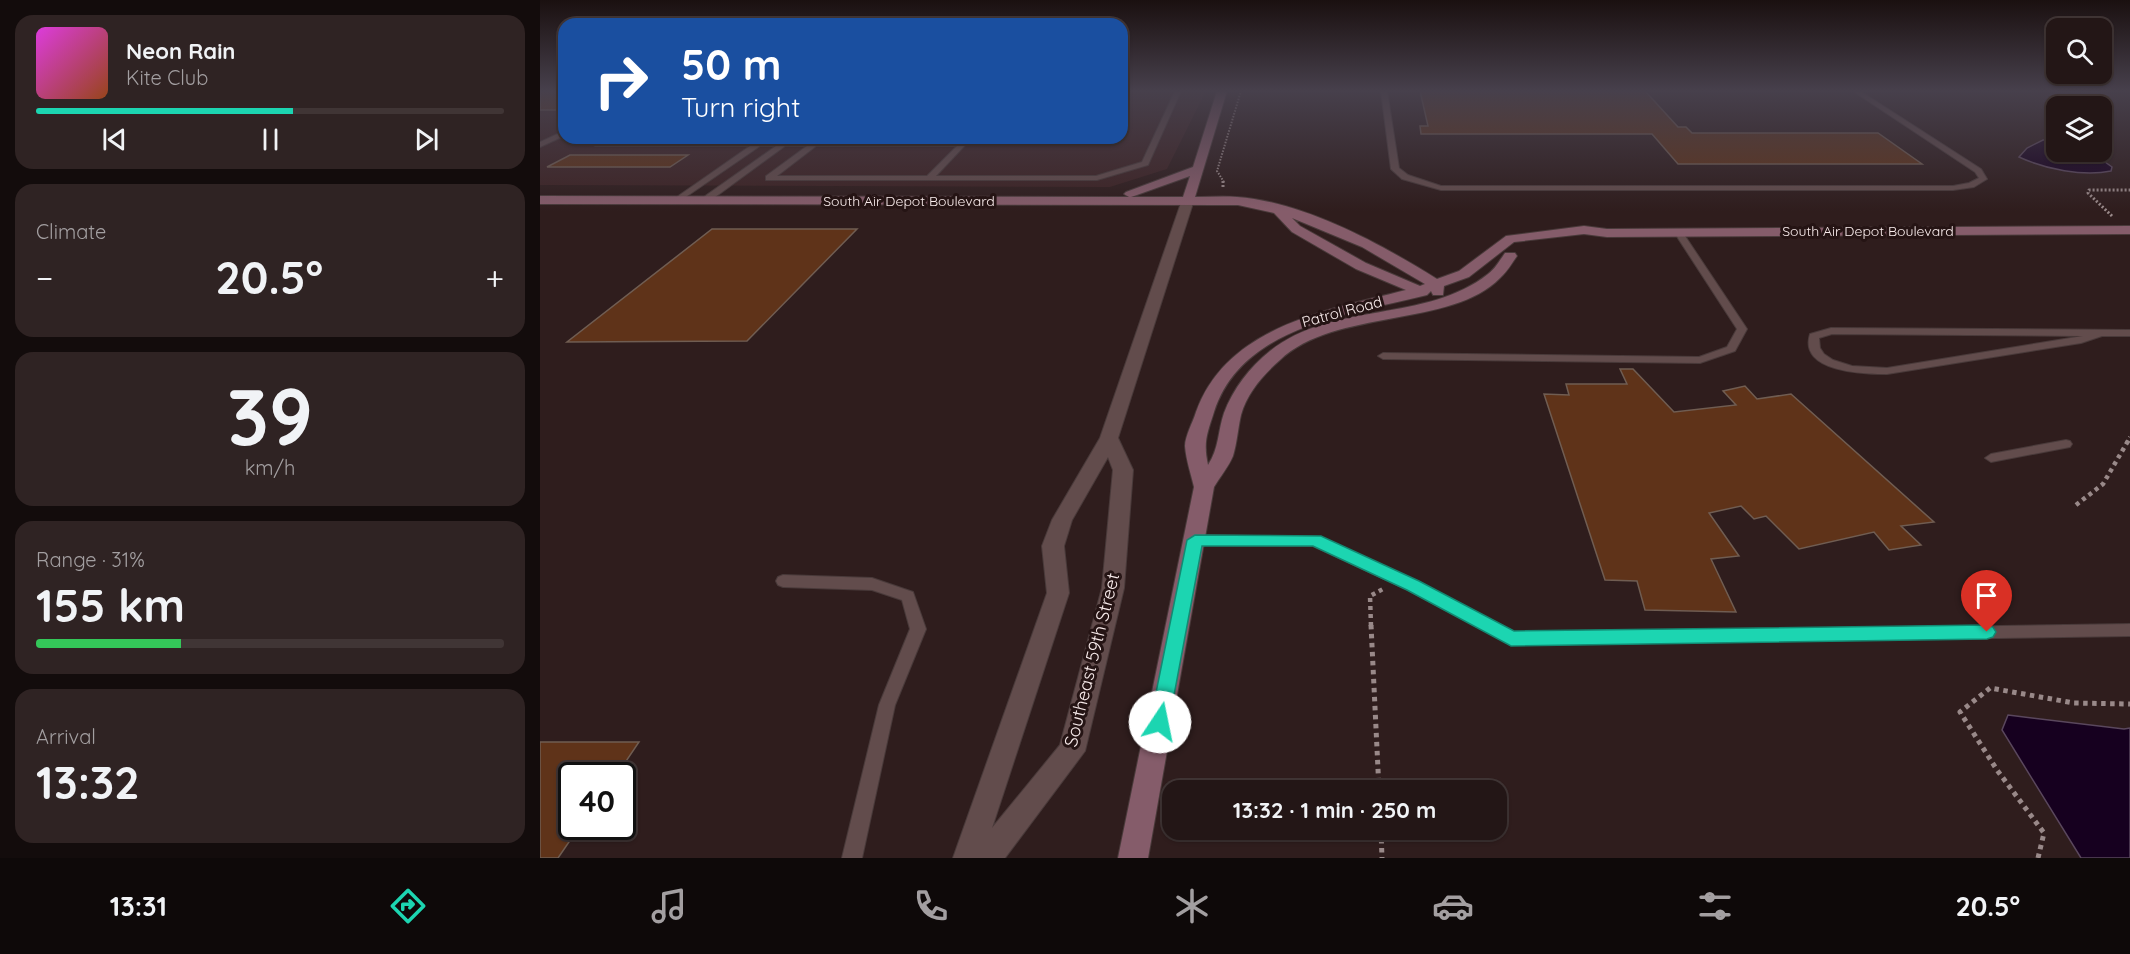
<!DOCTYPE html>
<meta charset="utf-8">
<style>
:root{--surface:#231616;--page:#2f2323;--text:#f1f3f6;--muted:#a39fa1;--line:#403535;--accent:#1cd5b1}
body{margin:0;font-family:Quicksand,sans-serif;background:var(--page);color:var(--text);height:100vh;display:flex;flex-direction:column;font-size:22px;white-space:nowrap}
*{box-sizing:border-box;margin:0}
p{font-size:20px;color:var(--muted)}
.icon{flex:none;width:33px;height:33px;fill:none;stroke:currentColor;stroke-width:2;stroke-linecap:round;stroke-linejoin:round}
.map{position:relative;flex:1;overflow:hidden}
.details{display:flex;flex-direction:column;gap:15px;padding:15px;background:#130c0c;width:540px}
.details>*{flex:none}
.guide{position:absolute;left:18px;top:18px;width:570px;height:126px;border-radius:18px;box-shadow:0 2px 4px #0004,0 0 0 2px var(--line);background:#1a4fa0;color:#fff;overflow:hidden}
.tools{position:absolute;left:1506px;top:18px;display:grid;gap:12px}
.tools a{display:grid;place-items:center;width:66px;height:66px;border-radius:12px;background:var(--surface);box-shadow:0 2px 4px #0004,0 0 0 2px var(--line);font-size:30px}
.speed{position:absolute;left:18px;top:762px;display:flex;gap:12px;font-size:30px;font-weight:700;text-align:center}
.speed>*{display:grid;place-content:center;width:78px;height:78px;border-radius:50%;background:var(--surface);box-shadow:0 2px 4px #0004,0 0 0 2px var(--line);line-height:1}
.speed .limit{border:3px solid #111;border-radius:9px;background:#fff;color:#111}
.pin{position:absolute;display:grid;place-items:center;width:51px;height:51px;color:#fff;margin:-62px -26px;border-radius:50% 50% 50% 0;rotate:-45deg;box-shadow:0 0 6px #0007}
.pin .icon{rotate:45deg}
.me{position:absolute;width:66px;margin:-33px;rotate:11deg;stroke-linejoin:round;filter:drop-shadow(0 0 4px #0008)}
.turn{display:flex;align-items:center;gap:21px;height:126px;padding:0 24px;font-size:27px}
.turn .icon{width:78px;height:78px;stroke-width:2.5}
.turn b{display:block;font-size:42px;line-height:51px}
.big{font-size:45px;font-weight:700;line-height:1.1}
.details .tile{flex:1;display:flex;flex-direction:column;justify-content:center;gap:9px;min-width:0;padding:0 21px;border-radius:18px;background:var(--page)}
.details .dial{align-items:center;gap:0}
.dial b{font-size:78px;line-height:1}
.song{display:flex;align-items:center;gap:18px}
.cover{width:72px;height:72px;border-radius:9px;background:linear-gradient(135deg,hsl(300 70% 55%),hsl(20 70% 35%))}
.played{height:6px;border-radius:3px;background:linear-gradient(90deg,var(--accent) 55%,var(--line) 55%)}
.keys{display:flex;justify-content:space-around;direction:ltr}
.heat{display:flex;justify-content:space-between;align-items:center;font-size:33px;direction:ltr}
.charge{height:9px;border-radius:4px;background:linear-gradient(90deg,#34c759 31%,var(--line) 0)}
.trip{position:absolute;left:622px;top:780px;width:345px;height:60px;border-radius:18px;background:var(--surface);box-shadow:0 2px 4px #0004,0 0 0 2px var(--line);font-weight:700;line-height:60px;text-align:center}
.menu{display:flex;height:96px;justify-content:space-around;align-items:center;background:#0e0909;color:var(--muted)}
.menu .icon{width:42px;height:42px}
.menu .selected{color:var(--accent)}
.menu b{font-size:27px;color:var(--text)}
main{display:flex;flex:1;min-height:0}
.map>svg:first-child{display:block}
</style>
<main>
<section class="details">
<div class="tile">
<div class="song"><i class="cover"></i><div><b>Neon Rain</b><p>Kite Club</p></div></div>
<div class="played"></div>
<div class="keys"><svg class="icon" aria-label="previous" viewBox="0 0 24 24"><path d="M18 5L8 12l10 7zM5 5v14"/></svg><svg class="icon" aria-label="pause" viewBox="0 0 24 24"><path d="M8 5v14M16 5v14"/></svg><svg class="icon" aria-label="next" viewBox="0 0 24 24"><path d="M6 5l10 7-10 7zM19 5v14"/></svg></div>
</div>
<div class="tile"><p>Climate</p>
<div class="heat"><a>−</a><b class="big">20.5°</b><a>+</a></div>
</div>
<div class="tile dial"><b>39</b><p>km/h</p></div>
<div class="tile"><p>Range · 31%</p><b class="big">155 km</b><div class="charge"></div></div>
<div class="tile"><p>Arrival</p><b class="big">13:32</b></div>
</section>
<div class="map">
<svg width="1590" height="858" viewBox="0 0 1590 858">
<rect width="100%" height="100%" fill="#2f1d1d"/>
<polygon fill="#3d2324" points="0,91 24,91 24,138 582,138 582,91 666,91 627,169 570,187 0,185"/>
<g fill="#16001f" stroke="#5a475d" stroke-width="1.5">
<path d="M1503,140H1516V152H1551L1572,167L1571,171C1543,177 1505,169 1479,157L1487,148Z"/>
<polygon points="1468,715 1584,729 1590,728 1590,858 1541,858 1462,730"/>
</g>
<g fill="#5f3319" stroke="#705d52" stroke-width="1.5">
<rect x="0" y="91" width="24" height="19"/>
<polygon points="880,91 1105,91 1138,127 1146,127 1152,133 1338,133 1382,164 1138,164 1112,134 881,134 880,126 888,126"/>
<polygon points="30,155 148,155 130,167 7,167"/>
<polygon points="172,229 317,229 207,341 27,342"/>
<polygon points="1080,369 1093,369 1134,412 1196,405 1183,391 1205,386 1217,399 1251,394 1394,522 1361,526 1381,545 1349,550 1334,532 1259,549 1226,516 1214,519 1201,506 1169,513 1199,556 1171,559 1196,612 1105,610 1097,581 1065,580 1004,394 1029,395 1026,384 1087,384"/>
<polygon points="0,742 99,742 76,776 32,776 32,826 40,826 18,858 0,858"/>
</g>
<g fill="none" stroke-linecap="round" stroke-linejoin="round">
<g stroke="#493a3a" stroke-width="2">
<g id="lane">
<path d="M635,91H641L608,165L557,180H226V176L267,146H245L167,203H161V199L236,146H220L137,203H134V199L210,146H55L52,144L61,138H69L64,142H421L426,139L429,141L428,142L396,176H556L602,162ZM276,146H417L387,176H237Z"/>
<polygon points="841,91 847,91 859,168 868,175 901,186 1413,186 1429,183 1439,178 1435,172 1313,91 1320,91 1441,169 1447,179 1434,187 1413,190 901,190 862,179 851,169"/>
<polygon points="24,131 24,136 0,147 0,142"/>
<polygon points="1138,229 1141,230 1207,329 1195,351 1160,363 843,359 838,356 843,353 1159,357 1187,347 1197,329 1134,232"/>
<path d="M1291,328L1590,330V336H1562L1541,343L1347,374C1324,374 1258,372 1270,334ZM1292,334L1543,336L1347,368L1312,366L1293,360L1284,354L1280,348L1279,338Z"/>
<polygon points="1526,440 1530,441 1532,444 1530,447 1451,462 1445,458 1451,454"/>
<polygon points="655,535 780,537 878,582 973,633 1590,624 1590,636 971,645 868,590 773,546 655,545 650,544 648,540 650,536"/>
<polygon points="243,575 332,578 373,592 386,629 355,705 322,858 302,858 339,705 370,629 362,600 332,590 243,587 238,585 236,581 238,577"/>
</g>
</g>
<g stroke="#493a3a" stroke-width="2">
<path id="street" d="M648,196L654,200L578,438L593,470L584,588L545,751L465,858H413L507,593L502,546L512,520L560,438L642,200ZM568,457L573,470L562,588L520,745L452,828L529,593L524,546L532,520Z"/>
</g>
<g stroke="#493a3a" stroke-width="2">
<path id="secondary" d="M677,91H687L655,197C669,197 683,196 697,197C764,202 841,244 897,279L919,271L966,236L1044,226L1067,229L1590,226V234L1067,237L1044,234L974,242L929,277L904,286L903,295H893L891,291L887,295C812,314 702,325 674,412C667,434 663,442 668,465C679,449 678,430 684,413C693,389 710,367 730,351C793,301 886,323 948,274C955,269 960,260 965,253H975L977,256C972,263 967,272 960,278C912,328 795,308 740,360C723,375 707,393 701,415C698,428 697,443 693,456C689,466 680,477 674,487L608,858H578L654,487C651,474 646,460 645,446C645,436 653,422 656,412C687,325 789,310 866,290L816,269L752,232L734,213L698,205L0,204V196L589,197L584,194L586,192L653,167ZM650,176L643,197H591L594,196ZM752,218L822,247L885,284L880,286L826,263L760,226Z"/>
</g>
<polyline stroke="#998989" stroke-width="2" stroke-dasharray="1.5 1.5" stroke-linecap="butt" points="684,182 677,171 701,91"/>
<g stroke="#998989" stroke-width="3" stroke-dasharray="2 2" stroke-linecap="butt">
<polyline points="683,181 683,187"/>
<polyline points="1572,216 1548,193 1549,190 1590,190"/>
</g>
<polyline stroke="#998989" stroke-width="4" stroke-dasharray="3 3" stroke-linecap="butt" points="1587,443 1590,437"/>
<g stroke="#998989" stroke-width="4.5" stroke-dasharray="4 4" stroke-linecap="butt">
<polyline points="1536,505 1563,484 1588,441"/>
<polyline points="831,626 830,596 843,589"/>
</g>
<g stroke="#998989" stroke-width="5" stroke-dasharray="4.5 4.5" stroke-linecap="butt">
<polyline points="831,625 839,790"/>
<polyline points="841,830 842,858"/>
<polyline points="1498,858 1504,833 1457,770 1420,712 1450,688 1534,703 1590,704"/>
</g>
<use href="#lane" fill="#624c4c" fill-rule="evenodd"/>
<use href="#street" fill="#624c4c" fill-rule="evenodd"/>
<use href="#secondary" fill="#855c6a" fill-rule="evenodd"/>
</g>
<linearGradient id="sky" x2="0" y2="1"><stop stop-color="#1a1010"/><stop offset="0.43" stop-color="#47404c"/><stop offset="1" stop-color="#47404c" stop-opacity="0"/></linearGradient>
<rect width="1590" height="211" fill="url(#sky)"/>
<polygon fill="#1cd5b1" stroke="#128a73" stroke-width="1.5" points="655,535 781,536 879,581 974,631 1447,625 1453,627 1456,632 1453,637 1447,639 971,646 867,590 773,546 662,546 629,722 626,728 620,730 613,728 610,722 647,540"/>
<g text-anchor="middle" stroke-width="6" stroke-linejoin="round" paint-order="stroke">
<g font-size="14" fill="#faeded" stroke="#251414">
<text x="369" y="206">South Air Depot Boulevard</text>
<text x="1328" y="236">South Air Depot Boulevard</text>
</g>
<g font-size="15" fill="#faeded" stroke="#251414">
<text transform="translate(802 312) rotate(-15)" y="5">Patrol Road</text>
</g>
<g font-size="18" fill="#faeded" stroke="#251414">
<text transform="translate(552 660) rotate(-76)" y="6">Southeast 59th Street</text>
</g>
</g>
</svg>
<div class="tools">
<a><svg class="icon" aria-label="search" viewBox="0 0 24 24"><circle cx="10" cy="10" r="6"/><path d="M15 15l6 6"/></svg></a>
<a><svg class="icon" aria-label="layers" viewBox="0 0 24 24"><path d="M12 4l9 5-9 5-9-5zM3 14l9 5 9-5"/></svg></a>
</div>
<div class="speed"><div class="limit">40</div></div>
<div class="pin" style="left:1447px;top:632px;background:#d93025"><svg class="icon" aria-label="arrive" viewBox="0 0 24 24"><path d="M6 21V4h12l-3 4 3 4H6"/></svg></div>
<svg class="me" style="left:620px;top:722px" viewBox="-20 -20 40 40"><circle r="19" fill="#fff"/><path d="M0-13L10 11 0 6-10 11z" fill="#1cd5b1"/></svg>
<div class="trip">13:32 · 1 min · 250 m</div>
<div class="guide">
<div class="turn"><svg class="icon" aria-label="right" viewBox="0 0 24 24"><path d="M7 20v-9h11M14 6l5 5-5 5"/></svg><div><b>50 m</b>Turn right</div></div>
</div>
</div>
</main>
<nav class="menu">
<b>13:31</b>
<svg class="icon selected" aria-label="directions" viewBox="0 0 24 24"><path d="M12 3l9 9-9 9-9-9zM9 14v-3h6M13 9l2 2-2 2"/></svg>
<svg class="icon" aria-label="music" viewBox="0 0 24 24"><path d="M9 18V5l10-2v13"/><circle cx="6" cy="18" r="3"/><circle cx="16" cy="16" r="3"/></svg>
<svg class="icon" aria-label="phone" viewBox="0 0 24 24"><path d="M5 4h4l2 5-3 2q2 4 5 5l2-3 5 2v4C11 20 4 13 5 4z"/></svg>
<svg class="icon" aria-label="climate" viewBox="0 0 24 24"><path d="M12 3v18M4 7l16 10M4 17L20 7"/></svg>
<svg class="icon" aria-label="car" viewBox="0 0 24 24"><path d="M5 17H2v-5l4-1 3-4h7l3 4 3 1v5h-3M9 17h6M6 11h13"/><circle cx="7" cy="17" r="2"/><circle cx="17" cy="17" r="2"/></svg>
<svg class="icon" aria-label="filters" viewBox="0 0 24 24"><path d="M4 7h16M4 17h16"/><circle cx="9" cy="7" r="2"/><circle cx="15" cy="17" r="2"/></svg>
<b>20.5°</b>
</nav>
